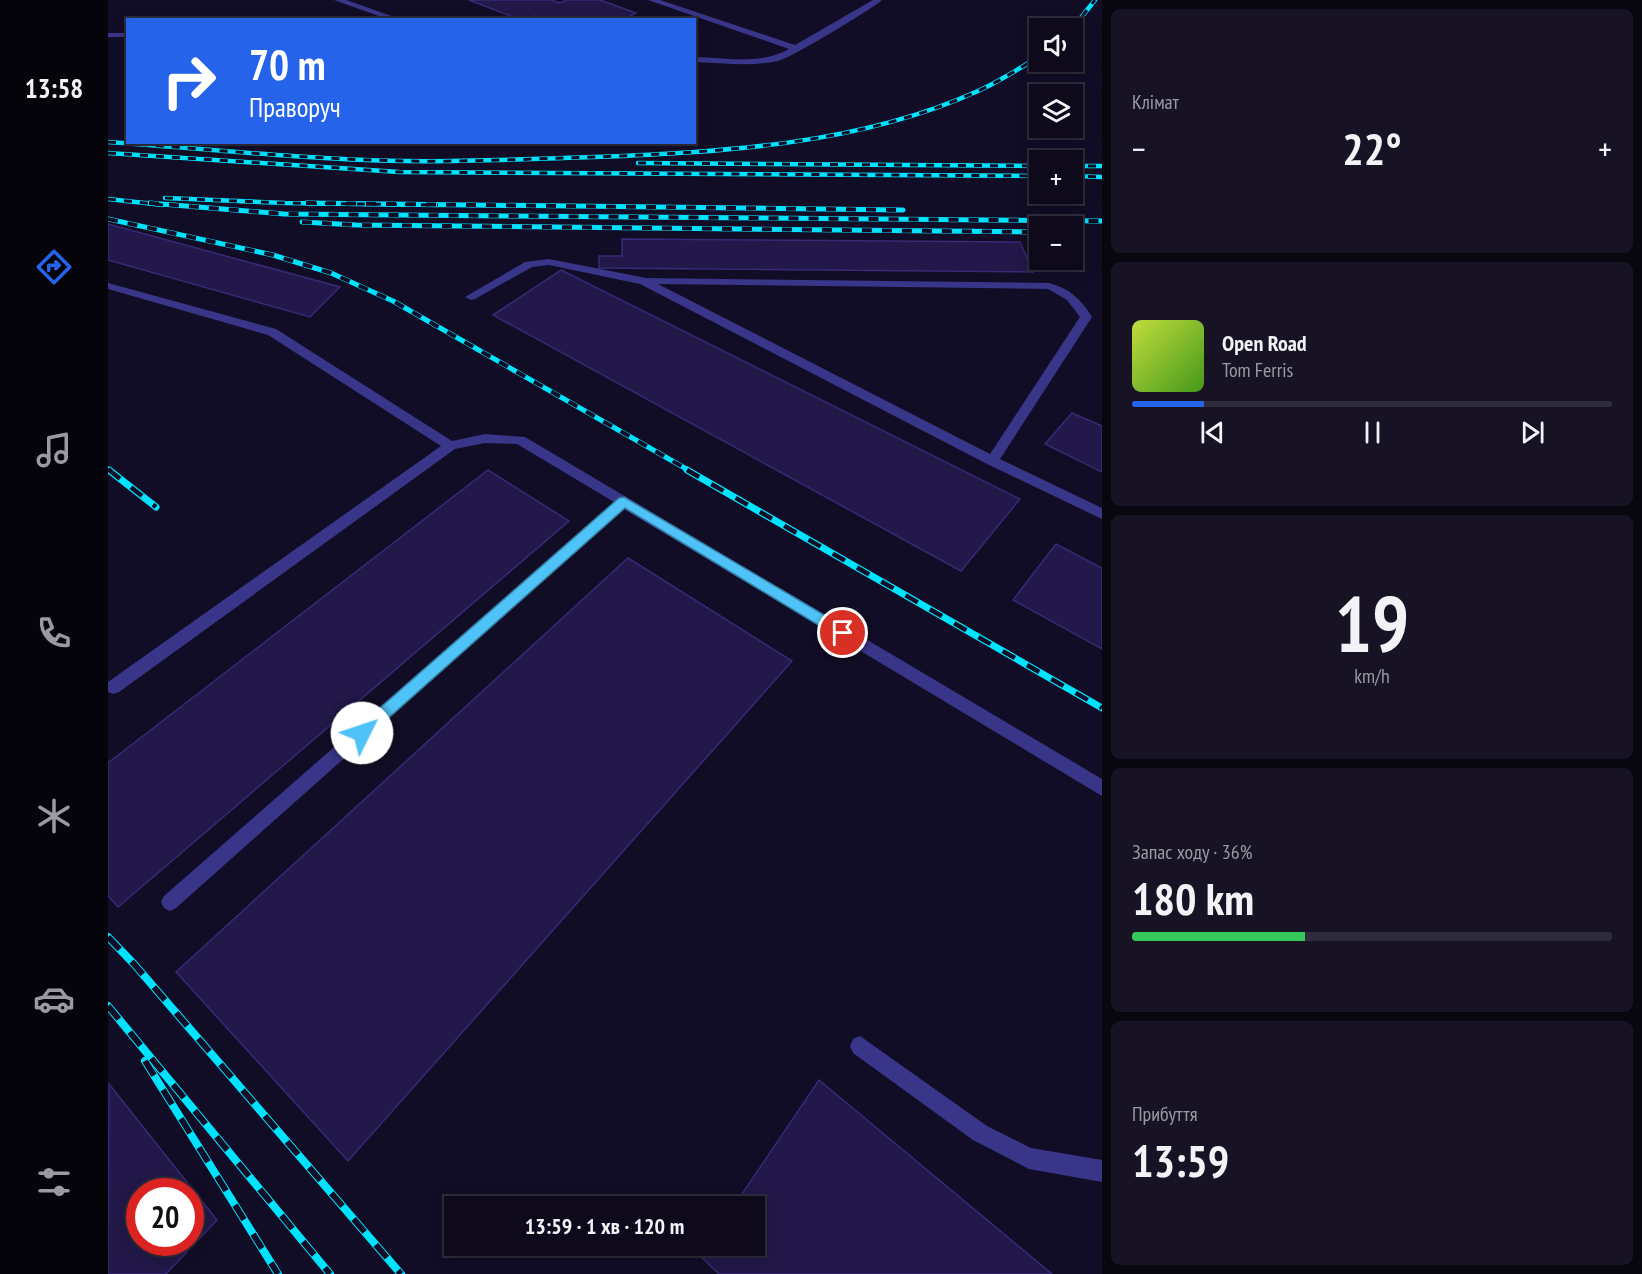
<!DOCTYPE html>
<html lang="uk">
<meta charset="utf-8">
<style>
:root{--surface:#0e0a1c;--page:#171325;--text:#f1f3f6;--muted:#9b9aa3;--line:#2e2b3b;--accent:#2563eb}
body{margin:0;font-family:"PT Sans Narrow",sans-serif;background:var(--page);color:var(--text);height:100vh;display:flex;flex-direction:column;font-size:22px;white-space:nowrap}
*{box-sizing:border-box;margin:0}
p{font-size:20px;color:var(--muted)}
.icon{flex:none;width:33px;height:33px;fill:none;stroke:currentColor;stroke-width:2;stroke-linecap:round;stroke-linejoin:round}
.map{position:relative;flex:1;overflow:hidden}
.details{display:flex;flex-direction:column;gap:9px;padding:9px;background:#08060f;width:540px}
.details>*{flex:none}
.hud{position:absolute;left:18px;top:18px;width:570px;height:126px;border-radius:0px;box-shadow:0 3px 15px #0003,0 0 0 2px var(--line);background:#2563eb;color:#fff;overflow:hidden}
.fabs{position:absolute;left:921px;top:18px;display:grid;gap:12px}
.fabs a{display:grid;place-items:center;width:54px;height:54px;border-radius:0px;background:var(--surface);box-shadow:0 3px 15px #0003,0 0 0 2px var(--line);font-size:30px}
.speed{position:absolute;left:18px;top:1178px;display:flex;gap:12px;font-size:30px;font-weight:700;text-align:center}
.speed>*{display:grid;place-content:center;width:78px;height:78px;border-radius:50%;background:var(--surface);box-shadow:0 3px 15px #0003,0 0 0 2px var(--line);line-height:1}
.speed .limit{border:9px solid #d22;background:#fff;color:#111}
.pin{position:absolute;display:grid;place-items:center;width:51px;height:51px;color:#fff;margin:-26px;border:3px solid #fff;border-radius:50%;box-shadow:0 2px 6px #0007}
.me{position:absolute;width:66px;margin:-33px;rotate:49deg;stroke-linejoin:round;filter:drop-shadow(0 0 4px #0008)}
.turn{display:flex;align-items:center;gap:21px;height:126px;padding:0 24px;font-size:27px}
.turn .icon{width:78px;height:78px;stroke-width:2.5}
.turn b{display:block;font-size:42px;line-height:51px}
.big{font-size:45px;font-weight:800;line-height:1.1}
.details .widget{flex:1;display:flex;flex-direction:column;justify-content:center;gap:9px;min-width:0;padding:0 21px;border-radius:9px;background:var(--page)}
.details .dial{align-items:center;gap:0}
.dial b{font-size:78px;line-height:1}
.song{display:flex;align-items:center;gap:18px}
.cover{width:72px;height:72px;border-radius:9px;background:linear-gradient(135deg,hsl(70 70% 55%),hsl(100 70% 35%))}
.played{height:6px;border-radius:3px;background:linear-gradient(90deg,var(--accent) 15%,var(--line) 15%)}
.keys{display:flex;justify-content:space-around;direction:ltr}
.heat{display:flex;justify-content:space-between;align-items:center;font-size:33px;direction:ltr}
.charge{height:9px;border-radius:4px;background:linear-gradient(90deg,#34c759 36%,var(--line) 0)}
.trip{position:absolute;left:336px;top:1196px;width:321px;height:60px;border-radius:0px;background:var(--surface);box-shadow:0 3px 15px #0003,0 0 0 2px var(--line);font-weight:800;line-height:60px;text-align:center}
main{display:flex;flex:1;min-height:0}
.menu{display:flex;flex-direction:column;width:108px;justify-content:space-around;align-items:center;background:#06040b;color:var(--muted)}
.menu .icon{width:42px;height:42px}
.menu .active{color:var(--accent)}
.menu b{font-size:27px;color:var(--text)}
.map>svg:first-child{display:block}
</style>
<main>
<nav class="menu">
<b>13:58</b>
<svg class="icon active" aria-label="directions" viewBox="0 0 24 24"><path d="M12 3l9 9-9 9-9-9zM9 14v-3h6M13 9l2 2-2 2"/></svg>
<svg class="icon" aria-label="music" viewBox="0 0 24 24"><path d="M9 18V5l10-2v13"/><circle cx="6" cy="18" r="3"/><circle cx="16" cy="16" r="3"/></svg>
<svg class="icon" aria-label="phone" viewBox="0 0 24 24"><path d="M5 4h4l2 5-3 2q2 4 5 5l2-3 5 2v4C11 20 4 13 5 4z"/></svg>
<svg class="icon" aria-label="climate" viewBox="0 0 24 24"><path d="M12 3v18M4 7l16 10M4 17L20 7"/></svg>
<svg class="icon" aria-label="car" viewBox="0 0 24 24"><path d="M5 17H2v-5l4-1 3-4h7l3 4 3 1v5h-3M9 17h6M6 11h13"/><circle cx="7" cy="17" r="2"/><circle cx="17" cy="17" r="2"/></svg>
<svg class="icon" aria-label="filters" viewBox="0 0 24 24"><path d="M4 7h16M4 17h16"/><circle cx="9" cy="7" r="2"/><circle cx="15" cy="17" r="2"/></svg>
</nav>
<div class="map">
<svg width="994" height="1274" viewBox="0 0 994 1274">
<rect width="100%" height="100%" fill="#120d26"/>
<g fill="#221849" stroke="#392976" stroke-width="1.5" fill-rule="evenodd">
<polygon points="361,0 443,0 452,3 459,0 492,0 528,13 515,20 435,20 427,16 413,20"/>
<polygon points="0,224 232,287 202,317 0,260"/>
<polygon points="514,239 912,242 925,272 491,268 491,256 514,256"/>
<polygon points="453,270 912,499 853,571 385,315"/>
<polygon points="964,413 994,426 994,472 937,444"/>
<polygon points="380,470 461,521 10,907 0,896 0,763"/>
<polygon points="948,544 994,568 994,649 905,600"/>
<polygon points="520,558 684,661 240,1161 68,972"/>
<polygon points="711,1080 944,1274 611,1274 592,1256 600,1245 646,1245 646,1206 626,1206"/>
<path d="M1,1084L109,1220L58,1274H0ZM32,1191H82V1242H32Z"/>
</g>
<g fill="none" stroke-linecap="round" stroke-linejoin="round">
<g fill="#393588" fill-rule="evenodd">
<polygon points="226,0 238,0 295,20 282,20"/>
<path d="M540,0H552L687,45L765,0H774C761,11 683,58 670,61C643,67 614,63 586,62V57C618,58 653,65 681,49Z"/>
<rect x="0" y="33" width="20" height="4"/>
<path d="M441,259L538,278L941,283C961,288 973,299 984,317L892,459L994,508V519L879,464L532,284L441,265L424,267L367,299L363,300L357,297L417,262ZM550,284L940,289L959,300L972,317L882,454Z"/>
<polygon points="0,283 168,329 344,441 377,434 417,437 994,779 994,796 516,509 68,908 62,911 56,908 53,902 56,896 506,502 409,444 377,443 347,449 11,692 5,694 0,692 0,682 333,446 160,335 0,289"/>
<polygon points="752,1036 879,1126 923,1148 994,1160 994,1182 921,1169 865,1140 745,1053 742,1046 745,1039"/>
</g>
<g stroke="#00e3fe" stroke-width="4.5">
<g id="rail-far3">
<polyline points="964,29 987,0"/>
<path d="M0,142C98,149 197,159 295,161C359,162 423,159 486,157C614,152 751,145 870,91C892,81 912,68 932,56"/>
<polyline points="0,153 291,172 932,176"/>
<polyline points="530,163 932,166"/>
<polyline points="964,166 994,166"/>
<polyline points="964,176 994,177"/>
<polyline points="57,198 177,203 330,205"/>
<polyline points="0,199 55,205"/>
</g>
</g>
<g stroke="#00e3fe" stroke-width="5">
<g id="rail-far2">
<polyline points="41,203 176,214 994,221"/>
<polyline points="198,203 795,210"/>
<polyline points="0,219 165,255 223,273 285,301 582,471"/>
<polyline points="194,222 248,225 924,232"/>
<polyline points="0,469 3,471"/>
</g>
</g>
<g stroke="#00e3fe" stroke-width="7">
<g id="rail-far1">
<polyline points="1,470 48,507"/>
<polyline points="579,470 994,708"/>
</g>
</g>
<g stroke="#00e3fe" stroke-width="8">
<g id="rail">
<polyline points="0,937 26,964 293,1274"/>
<polyline points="0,1006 222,1274"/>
<polyline points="37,1061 170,1274"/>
</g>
</g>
<use href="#rail-far3" stroke="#120d26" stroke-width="3" stroke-dasharray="8" stroke-linecap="butt"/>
<use href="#rail-far2" stroke="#120d26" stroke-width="4" stroke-dasharray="10" stroke-linecap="butt"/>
<use href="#rail-far1" stroke="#120d26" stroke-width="4.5" stroke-dasharray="14" stroke-linecap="butt"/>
<use href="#rail" stroke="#120d26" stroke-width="6" stroke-dasharray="17" stroke-linecap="butt"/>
</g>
<polygon fill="#4fc3f7" stroke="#337fa1" stroke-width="1.5" points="516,497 740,629 742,633 740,637 730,637 517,508 259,737 254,739 249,737 247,733 249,728 511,498"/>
</svg>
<div class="fabs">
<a><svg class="icon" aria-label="sound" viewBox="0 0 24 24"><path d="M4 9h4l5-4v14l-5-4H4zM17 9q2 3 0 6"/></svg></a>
<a><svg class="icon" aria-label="layers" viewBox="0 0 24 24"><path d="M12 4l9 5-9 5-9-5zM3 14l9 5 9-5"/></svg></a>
<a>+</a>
<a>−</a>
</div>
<div class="speed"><div class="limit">20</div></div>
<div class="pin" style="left:735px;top:633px;background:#d93025"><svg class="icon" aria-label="arrive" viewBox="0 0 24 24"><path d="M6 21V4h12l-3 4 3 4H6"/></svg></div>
<svg class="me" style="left:254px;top:733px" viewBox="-20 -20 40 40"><circle r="19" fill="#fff"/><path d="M0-13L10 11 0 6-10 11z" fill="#4fc3f7"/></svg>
<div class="trip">13:59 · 1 хв · 120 m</div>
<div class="hud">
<div class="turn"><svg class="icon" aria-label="right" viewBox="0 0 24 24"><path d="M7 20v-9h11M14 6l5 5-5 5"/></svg><div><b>70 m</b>Праворуч</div></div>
</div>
</div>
<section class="details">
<div class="widget"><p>Клімат</p>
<div class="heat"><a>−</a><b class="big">22°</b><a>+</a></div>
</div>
<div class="widget">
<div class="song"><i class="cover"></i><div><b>Open Road</b><p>Tom Ferris</p></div></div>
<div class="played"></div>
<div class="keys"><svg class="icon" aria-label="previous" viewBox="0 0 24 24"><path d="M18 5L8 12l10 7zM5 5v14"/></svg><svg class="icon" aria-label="pause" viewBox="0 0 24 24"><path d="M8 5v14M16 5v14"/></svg><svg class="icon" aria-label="next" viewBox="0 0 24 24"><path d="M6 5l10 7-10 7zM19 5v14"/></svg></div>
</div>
<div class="widget dial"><b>19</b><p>km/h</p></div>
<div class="widget"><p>Запас ходу · 36%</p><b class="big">180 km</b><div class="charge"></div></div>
<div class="widget"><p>Прибуття</p><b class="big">13:59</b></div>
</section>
</main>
